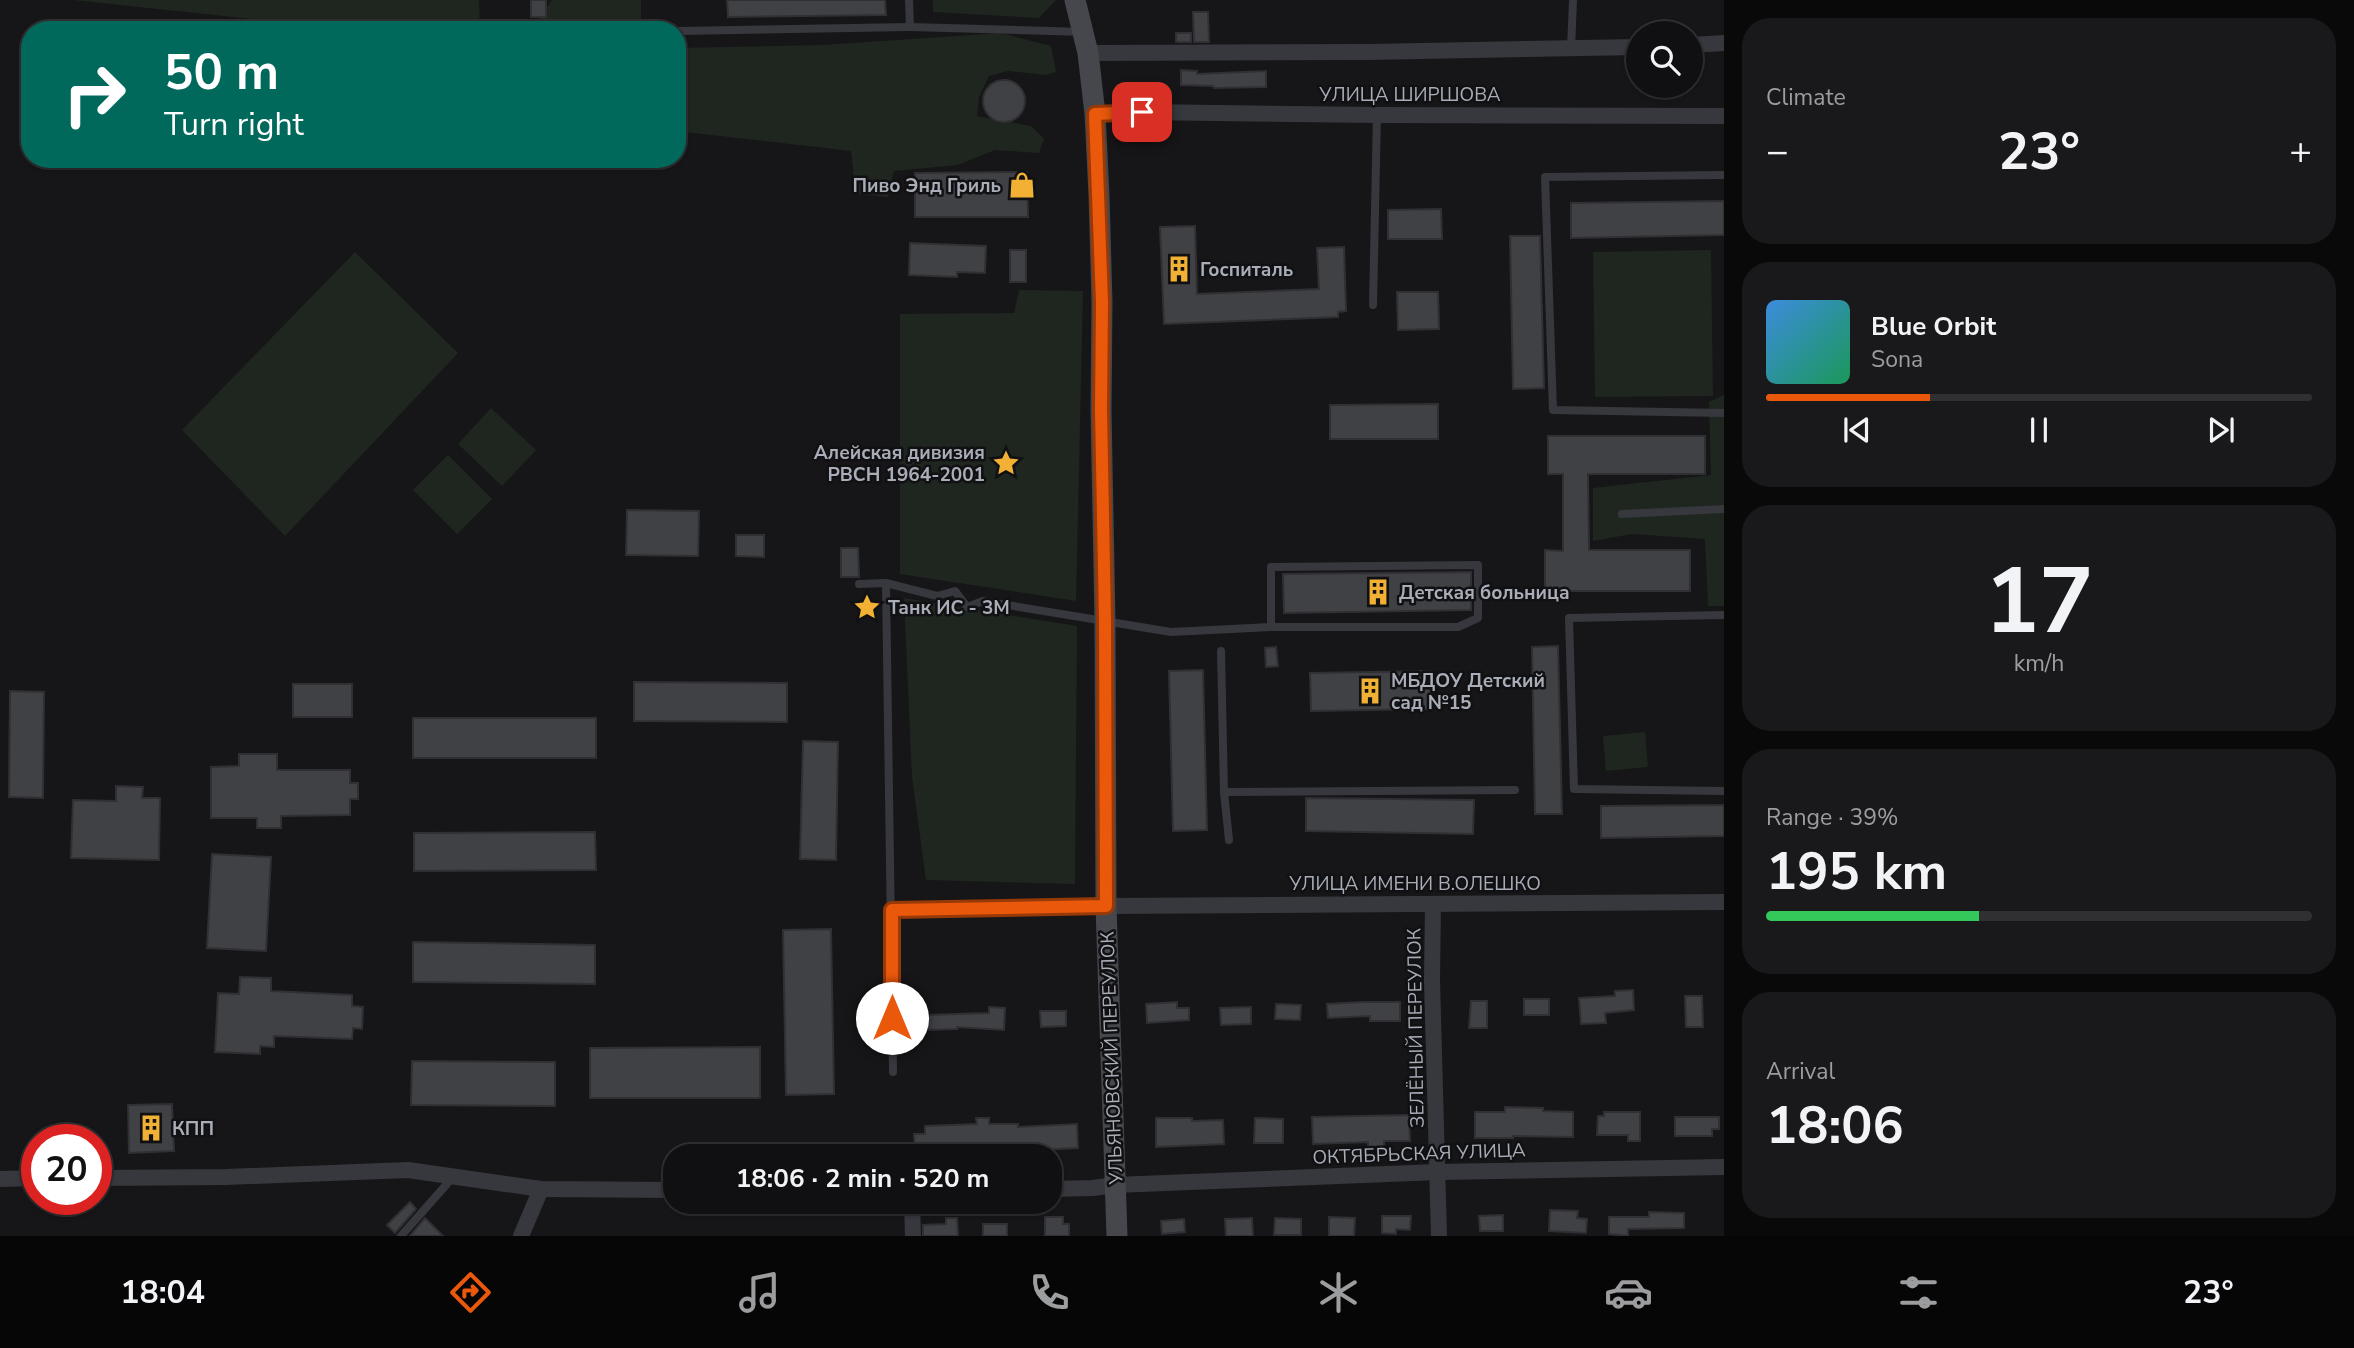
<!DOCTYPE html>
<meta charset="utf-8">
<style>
:root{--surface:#101012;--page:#19191b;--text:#f1f3f6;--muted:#9c9d9f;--line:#303032;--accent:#ea580c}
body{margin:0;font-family:"Nunito Sans",sans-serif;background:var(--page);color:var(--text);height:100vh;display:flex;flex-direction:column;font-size:26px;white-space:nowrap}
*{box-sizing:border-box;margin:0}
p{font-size:23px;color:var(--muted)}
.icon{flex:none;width:38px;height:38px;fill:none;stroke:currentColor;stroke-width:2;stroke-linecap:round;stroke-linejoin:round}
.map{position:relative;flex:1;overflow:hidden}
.details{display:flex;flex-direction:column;gap:18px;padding:18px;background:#09090a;width:630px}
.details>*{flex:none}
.banner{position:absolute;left:21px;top:21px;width:665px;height:147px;border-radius:28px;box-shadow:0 2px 5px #0004,0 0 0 2px var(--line);background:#00695c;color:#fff;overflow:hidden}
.fabs{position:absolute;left:1626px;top:21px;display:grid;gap:14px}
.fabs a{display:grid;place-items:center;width:77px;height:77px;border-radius:50%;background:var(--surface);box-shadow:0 2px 5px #0004,0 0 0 2px var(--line);font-size:35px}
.speed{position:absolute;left:21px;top:1124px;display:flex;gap:14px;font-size:35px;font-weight:700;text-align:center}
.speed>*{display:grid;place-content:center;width:91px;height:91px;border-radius:50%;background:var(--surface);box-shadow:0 2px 5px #0004,0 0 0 2px var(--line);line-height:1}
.speed .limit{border:10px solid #d22;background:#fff;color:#111}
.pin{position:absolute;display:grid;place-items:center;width:60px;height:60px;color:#fff;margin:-30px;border-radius:14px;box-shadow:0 4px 10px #0006}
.me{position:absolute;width:77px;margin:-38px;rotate:0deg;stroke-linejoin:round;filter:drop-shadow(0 0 5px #0008)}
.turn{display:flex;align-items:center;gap:24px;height:147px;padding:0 28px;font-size:32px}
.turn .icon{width:91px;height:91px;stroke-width:2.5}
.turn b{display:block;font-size:49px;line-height:60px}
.big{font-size:52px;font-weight:700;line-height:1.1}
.details .widget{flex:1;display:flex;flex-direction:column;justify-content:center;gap:10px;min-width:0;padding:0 24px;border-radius:28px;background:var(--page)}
.details .dial{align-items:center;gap:0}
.dial b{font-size:91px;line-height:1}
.song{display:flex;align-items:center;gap:21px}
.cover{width:84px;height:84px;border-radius:10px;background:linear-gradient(135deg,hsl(210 70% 55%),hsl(150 70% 35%))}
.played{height:7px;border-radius:4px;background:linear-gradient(90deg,var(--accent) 30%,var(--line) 30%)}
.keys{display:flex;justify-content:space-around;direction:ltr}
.heat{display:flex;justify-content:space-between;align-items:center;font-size:38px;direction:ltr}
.charge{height:10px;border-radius:5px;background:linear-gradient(90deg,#34c759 39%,var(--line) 0)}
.trip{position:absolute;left:663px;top:1144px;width:399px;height:70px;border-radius:28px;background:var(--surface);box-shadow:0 2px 5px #0004,0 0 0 2px var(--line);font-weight:700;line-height:70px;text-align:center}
.menu{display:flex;height:112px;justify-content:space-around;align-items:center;background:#060607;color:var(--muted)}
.menu .icon{width:49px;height:49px}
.menu .active{color:var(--accent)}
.menu b{font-size:32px;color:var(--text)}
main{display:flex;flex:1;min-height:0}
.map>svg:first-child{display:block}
</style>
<main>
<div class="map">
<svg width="1724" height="1236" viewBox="0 0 1724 1236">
<rect width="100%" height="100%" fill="#161618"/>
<g fill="#1e261f">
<polygon points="73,0 479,0 480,30 355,30"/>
<polygon points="552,0 641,0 641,30 532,30"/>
<polygon points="933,0 1056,0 1039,18 933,12"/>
<polygon points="1001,33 1051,46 1056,72 1046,75 1008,71 989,76 979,97 977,116 1031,126 1044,139 1039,153 995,150 958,165 894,171 888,197 856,194 851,151 677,131 677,48 823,45"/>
<polygon points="1711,250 1713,396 1595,397 1593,252"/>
<polygon points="355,252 458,353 285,536 182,430"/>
<polygon points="1019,290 1083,291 1076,601 900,574 900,314 1014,313"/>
<polygon points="1724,395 1724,606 1708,606 1705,539 1632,534 1593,541 1593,488 1711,475 1709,402"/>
<polygon points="491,408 536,450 502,486 458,444"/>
<polygon points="448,455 492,499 457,534 413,490"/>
<polygon points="904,598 1077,626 1075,884 926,880 912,777"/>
<polygon points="1645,732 1648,767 1606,771 1603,736"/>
</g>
<g fill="#404145" stroke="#303034" stroke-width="2">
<rect x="531" y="0" width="15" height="17"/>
<polygon points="727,0 885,0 886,15 728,17"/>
<polygon points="1193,12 1208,12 1209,42 1194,42"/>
<rect x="1176" y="33" width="15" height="9"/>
<polygon points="1181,70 1197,71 1197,74 1266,71 1266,87 1214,88 1213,86 1181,85"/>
<circle cx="1004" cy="101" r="21"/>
<polygon points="1027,172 1028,217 915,217 915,173"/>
<polygon points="1724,201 1724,235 1571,238 1571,203"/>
<polygon points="1441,209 1442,239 1388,239 1388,210"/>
<polygon points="1195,226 1197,294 1319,289 1317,248 1344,247 1346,311 1338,312 1338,317 1164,324 1160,227"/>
<polygon points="1510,236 1540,236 1544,388 1513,389"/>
<polygon points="910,243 986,246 985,273 957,272 957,277 909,275"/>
<rect x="1010" y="250" width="16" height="32"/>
<polygon points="1397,292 1438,292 1439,329 1398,330"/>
<polygon points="1438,404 1438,439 1330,439 1330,405"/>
<polygon points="1548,436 1705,436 1705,474 1588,474 1589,550 1690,550 1690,591 1545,591 1545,550 1563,551 1563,474 1548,474"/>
<polygon points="627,510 699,511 698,556 626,555"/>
<polygon points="736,535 764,535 764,557 736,556"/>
<polygon points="841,548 858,548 859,577 841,577"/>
<polygon points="1471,572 1471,610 1284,613 1283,574"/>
<polygon points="1558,646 1562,814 1535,814 1532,647"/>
<polygon points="1276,647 1278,666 1266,667 1265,648"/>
<polygon points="1203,670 1207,830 1173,831 1169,671"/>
<polygon points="1430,671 1431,709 1311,711 1310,673"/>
<polygon points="634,682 787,683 787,722 634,721"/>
<rect x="293" y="684" width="59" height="33"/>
<polygon points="10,691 44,692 43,798 9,797"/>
<rect x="413" y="718" width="183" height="40"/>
<polygon points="803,741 838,742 836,860 800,859"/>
<polygon points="239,754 277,754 277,770 350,770 350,783 358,783 358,799 350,799 350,815 281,816 281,828 257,828 257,818 211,818 211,767 239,766"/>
<polygon points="116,786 143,787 142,798 160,798 159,860 71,858 73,800 116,801"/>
<polygon points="1306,798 1474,800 1473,834 1306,831"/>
<polygon points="1724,805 1724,836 1601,838 1601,806"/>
<polygon points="595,832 596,870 414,871 414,833"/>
<polygon points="212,854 271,857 266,951 207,948"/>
<polygon points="831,929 834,1094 786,1095 783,930"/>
<polygon points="413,942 595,945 595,984 413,982"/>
<polygon points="240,977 271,978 271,991 352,995 352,1006 363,1007 362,1029 353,1028 352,1039 274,1036 274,1047 260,1046 260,1054 215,1052 218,993 239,994"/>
<polygon points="1633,990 1634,1010 1605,1013 1606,1023 1581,1024 1579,998 1615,996 1615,991"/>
<polygon points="1685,996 1702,996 1703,1027 1686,1027"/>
<rect x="1524" y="999" width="25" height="16"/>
<polygon points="1471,1001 1487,1001 1487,1028 1469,1028"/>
<polygon points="1177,1002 1177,1008 1189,1008 1189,1020 1147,1023 1146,1004"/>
<polygon points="1362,1002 1400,1002 1400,1021 1370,1021 1370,1016 1328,1018 1327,1004"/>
<polygon points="1276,1004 1301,1005 1300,1020 1275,1019"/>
<polygon points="989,1007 1005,1008 1004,1030 957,1027 957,1029 927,1030 926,1015 989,1013"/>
<polygon points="1251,1007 1251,1024 1221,1025 1220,1008"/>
<polygon points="1040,1011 1066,1011 1066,1026 1041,1027"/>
<polygon points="760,1047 760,1098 590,1098 590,1048"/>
<polygon points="412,1061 555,1062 555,1106 411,1105"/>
<polygon points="172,1104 174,1151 129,1153 128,1105"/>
<polygon points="1505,1107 1543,1108 1543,1111 1573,1112 1573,1137 1513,1136 1513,1138 1475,1138 1475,1112 1505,1112"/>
<polygon points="1604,1112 1640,1112 1640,1141 1628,1141 1628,1135 1597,1135 1598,1116 1604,1116"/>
<polygon points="1409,1115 1410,1141 1384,1141 1384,1151 1368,1151 1368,1142 1313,1144 1312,1117"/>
<polygon points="1675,1117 1719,1117 1719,1129 1712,1129 1712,1136 1675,1136"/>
<polygon points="976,1118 989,1118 989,1124 1018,1124 1018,1127 1077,1124 1078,1148 915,1155 914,1134 925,1134 925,1126 977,1124"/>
<polygon points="1156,1118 1192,1118 1192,1121 1223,1120 1224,1144 1156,1147"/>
<polygon points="1255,1118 1283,1119 1283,1143 1254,1143"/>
<polygon points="410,1202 416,1209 395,1233 387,1225"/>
<polygon points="1550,1210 1578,1211 1577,1218 1587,1219 1586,1233 1549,1231"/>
<polygon points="1649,1212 1684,1213 1684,1228 1628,1229 1628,1236 1609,1234 1609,1217 1649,1217"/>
<polygon points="1503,1215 1503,1231 1480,1231 1479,1216"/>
<polygon points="1382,1216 1411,1216 1410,1230 1396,1229 1396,1234 1382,1233"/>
<polygon points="1045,1217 1063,1217 1063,1224 1069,1224 1069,1236 1045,1236"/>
<polygon points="1329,1217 1355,1218 1354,1236 1329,1236"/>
<polygon points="425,1218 443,1236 410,1236"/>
<polygon points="946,1218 957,1218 958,1236 923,1236 923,1225 946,1224"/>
<polygon points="1252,1218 1253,1236 1226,1236 1225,1219"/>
<polygon points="1275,1218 1301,1219 1301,1235 1274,1235"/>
<polygon points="1184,1219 1185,1232 1162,1234 1161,1221"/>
<rect x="983" y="1224" width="24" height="12"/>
</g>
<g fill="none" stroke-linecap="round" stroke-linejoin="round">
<g stroke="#37383d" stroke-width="8">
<polyline points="909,0 910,27 1083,32"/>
<polyline points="677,31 910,27"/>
<polyline points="1571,49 1573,0"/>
<polyline points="1724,175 1545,177 1553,410 1724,413"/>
<polyline points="1373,305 1377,115"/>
<polyline points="1622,514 1724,509"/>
<polyline points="886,583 893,1072"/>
<polyline points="859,584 886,583 937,596 955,591 967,607 983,601 1171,632 1271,627 1271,567 1478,565 1478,618 1458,627 1271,627"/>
<polyline points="1724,615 1569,618 1574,789 1724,791"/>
<polyline points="1221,651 1224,792 1229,840"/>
<polyline points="1224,792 1515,790"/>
<polyline points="892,910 1103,906"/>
<polyline points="401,1236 454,1176"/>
</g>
<g stroke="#37383d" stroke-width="16">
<polyline points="1690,45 1724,43"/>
<polyline points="1088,53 1368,52 1638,47"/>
<polyline points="1095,114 1142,112 1377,115 1724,116"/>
<polyline points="1433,904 1432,980 1439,1236"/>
<polyline points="1106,906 1724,902"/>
<polyline points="96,1178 226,1177 408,1170 541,1189 676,1190"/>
<polyline points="0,1179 37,1178"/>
<polyline points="1050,1189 1093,1188 1115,1185 1438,1172 1724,1167"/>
<polyline points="912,1202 913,1236"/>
<polyline points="521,1236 541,1189"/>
</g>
<polyline stroke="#45474d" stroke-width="21" points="1075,0 1088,53 1095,114 1099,195 1102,302 1101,410 1105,621 1106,906 1117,1236"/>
</g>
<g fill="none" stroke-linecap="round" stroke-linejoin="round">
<g stroke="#983908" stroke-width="18">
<polyline id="route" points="892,1018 892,910 1106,906 1105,621 1101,410 1102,302 1095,114 1142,112"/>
</g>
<use href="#route" stroke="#ea580c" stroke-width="12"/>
</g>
<defs>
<g id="shop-bare" transform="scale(2.1)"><path d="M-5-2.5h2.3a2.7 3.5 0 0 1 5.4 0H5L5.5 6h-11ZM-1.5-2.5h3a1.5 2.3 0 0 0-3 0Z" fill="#f2b134" stroke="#111113" stroke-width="2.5" paint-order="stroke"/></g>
<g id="building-bare" transform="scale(2.1)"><path d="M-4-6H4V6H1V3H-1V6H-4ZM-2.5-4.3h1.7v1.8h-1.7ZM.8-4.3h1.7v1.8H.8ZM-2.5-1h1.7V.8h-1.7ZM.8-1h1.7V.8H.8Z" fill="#f2b134" stroke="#111113" stroke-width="2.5" paint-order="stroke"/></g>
<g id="sight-bare" transform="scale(2.1)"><path d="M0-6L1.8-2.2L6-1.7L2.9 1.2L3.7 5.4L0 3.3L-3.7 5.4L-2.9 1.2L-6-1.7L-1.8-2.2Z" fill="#f2b134" stroke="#111113" stroke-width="2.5" paint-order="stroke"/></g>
</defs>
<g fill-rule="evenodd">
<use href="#shop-bare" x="1022" y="185"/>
<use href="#building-bare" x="1179" y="269"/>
<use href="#sight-bare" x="1006" y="463"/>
<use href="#building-bare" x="1378" y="592"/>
<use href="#sight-bare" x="867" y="607"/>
<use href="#building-bare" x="1370" y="691"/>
<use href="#building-bare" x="151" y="1128"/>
</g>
<g text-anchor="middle" stroke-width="5" stroke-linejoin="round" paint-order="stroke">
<g font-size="19" fill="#a8adb8" stroke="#111113">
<text x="1410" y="101">УЛИЦА ШИРШОВА</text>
<text x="1415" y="890">УЛИЦА ИМЕНИ В.ОЛЕШКО</text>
<text transform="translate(1415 1028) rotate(-91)" y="7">ЗЕЛЁНЫЙ ПЕРЕУЛОК</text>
<text transform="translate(1111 1058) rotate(-92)" y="7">УЛЬЯНОВСКИЙ ПЕРЕУЛОК</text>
<text transform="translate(1419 1153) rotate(-2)" y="7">ОКТЯБРЬСКАЯ УЛИЦА</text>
</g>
<g font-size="19" font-weight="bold" fill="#a8adb8" stroke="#111113" text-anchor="start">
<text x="1001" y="192" text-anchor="end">Пиво Энд Гриль</text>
<text x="1200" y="276">Госпиталь</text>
<text x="985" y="459" text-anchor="end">Алейская дивизия<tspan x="985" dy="22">РВСН 1964-2001</tspan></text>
<text x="1399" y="599">Детская больница</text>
<text x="888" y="614">Танк ИС - 3М</text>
<text x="1391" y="687">МБДОУ Детский<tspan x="1391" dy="22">сад №15</tspan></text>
<text x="172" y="1135">КПП</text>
</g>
</g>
</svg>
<div class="fabs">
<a><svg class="icon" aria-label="search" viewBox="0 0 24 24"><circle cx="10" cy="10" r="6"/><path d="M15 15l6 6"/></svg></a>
</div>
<div class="speed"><div class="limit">20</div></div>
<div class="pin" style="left:1142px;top:112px;background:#d93025"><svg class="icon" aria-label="arrive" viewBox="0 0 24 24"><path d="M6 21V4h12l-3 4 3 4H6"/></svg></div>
<svg class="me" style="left:892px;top:1018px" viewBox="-20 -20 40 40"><circle r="19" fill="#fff"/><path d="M0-13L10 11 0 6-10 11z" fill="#ea580c"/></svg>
<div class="trip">18:06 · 2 min · 520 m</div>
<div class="banner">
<div class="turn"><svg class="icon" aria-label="right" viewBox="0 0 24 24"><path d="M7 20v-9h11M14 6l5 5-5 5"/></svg><div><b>50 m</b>Turn right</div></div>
</div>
</div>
<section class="details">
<div class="widget"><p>Climate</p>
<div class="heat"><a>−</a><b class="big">23°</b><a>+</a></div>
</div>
<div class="widget">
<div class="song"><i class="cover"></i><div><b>Blue Orbit</b><p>Sona</p></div></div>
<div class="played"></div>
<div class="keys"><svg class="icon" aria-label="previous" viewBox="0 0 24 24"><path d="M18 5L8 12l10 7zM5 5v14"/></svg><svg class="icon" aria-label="pause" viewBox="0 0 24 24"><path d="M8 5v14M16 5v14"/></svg><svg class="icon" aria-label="next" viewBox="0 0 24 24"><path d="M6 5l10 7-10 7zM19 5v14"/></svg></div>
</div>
<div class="widget dial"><b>17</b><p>km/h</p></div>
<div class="widget"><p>Range · 39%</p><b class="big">195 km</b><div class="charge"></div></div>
<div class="widget"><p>Arrival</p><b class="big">18:06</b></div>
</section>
</main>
<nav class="menu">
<b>18:04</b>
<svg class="icon active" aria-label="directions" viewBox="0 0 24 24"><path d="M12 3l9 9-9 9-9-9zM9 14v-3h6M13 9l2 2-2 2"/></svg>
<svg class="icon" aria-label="music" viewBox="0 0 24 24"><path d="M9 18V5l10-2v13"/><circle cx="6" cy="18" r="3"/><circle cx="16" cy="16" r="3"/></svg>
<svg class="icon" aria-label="phone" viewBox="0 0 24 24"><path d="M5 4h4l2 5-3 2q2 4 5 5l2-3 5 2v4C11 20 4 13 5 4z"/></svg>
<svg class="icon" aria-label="climate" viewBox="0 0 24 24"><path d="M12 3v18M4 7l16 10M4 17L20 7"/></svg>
<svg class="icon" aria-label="car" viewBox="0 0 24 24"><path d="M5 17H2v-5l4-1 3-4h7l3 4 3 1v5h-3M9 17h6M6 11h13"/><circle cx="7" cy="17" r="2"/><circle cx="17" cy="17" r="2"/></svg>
<svg class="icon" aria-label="filters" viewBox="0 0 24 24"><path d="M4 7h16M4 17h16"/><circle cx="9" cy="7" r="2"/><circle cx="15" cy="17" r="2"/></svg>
<b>23°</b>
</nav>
